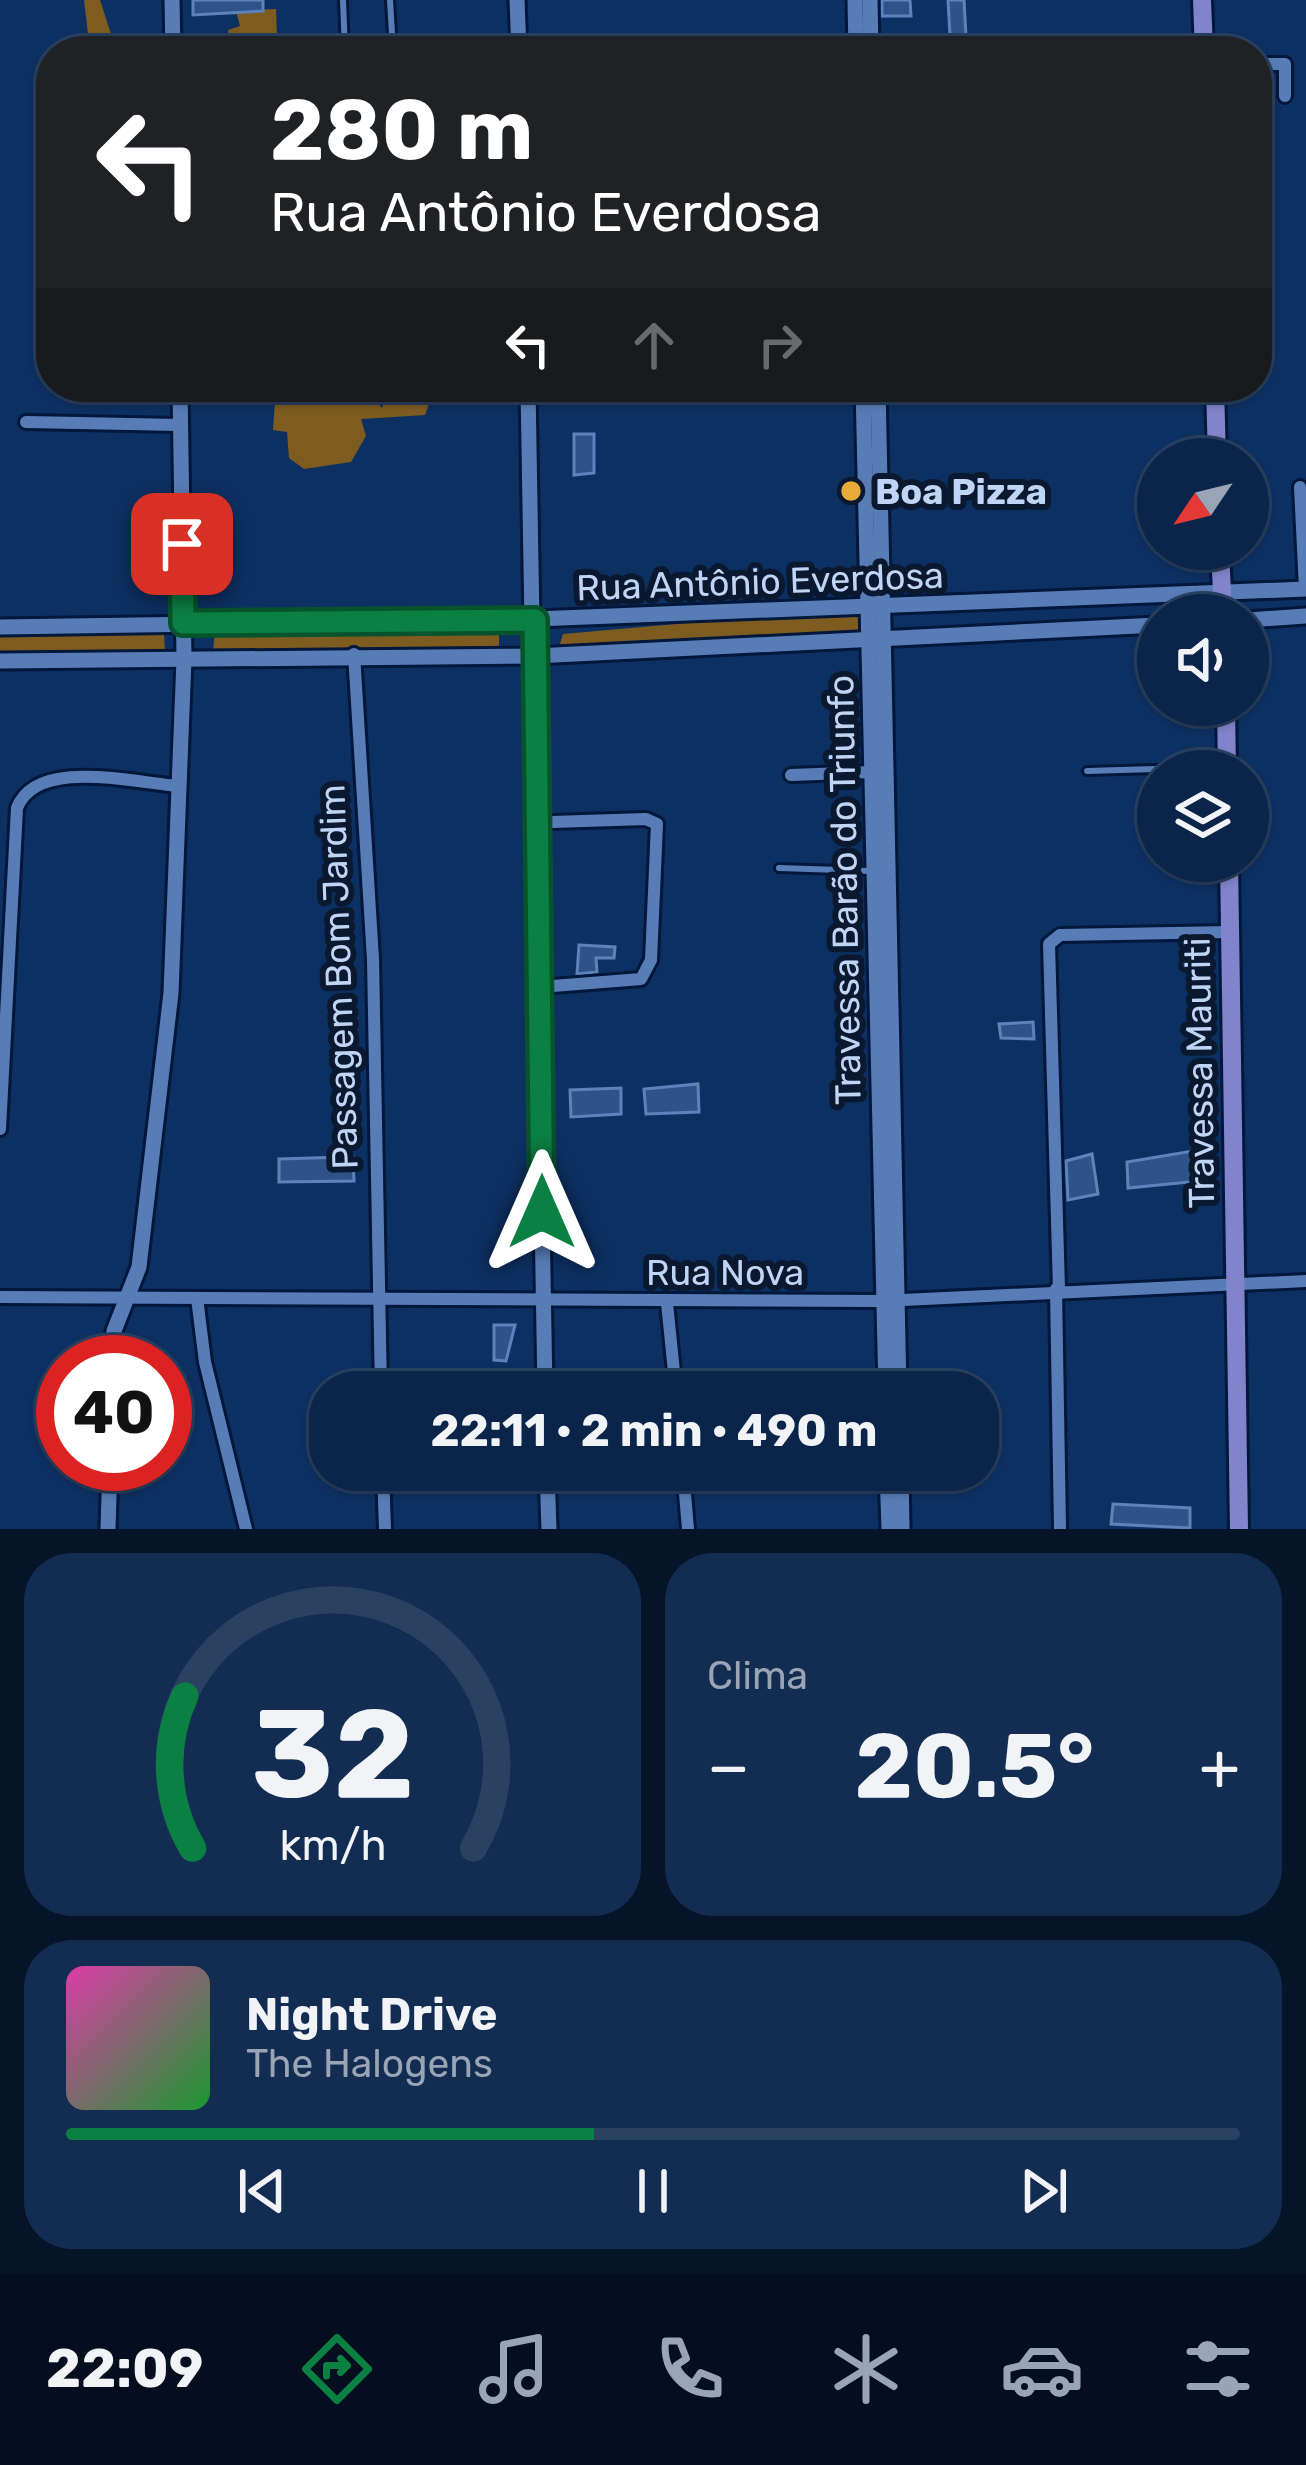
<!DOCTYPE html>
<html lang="pt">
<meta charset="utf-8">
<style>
:root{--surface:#0a244a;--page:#132c51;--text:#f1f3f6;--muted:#99a4b5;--line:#2a4162;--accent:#0b8043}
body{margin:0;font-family:Rubik,sans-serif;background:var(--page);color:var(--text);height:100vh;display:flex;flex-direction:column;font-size:45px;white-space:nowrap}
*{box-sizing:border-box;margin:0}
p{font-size:39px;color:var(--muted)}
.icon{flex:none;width:66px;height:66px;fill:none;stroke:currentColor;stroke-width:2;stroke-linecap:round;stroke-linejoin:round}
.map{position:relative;height:1529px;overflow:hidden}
.details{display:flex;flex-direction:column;gap:24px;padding:24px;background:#061429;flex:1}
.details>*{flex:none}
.guide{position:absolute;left:36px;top:36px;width:1236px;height:366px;border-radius:48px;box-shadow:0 3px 9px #0004,0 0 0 3px var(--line);background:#202124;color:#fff;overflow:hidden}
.needle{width:78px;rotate:235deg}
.buttons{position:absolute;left:1137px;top:438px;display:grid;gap:24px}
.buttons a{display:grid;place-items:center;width:132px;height:132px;border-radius:50%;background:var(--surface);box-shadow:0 3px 9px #0004,0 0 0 3px var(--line);font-size:60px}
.speed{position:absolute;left:36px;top:1335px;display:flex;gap:24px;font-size:60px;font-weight:700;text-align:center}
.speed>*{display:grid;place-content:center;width:156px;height:156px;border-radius:50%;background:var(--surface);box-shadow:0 3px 9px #0004,0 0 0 3px var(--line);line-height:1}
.speed .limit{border:18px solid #d22;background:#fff;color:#111}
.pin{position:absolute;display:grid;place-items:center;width:102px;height:102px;color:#fff;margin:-51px;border-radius:24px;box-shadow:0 6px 18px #0006}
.me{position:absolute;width:132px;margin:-66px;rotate:0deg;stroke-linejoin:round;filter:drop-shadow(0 0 9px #0008)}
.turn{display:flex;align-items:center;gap:42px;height:252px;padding:0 36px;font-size:54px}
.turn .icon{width:156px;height:156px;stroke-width:2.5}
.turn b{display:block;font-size:84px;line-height:102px}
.lanes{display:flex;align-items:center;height:114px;padding:0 36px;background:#0003;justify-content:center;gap:60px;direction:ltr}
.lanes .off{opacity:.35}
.big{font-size:90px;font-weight:700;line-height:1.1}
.details .tile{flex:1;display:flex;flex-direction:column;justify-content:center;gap:18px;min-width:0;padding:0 42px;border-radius:48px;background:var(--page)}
.details .dial{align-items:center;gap:0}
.dial svg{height:312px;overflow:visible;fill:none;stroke:var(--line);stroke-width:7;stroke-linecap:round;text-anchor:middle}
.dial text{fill:var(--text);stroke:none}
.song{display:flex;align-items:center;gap:36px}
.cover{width:144px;height:144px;border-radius:18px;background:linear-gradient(135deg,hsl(320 70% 55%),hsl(130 70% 35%))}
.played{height:12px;border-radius:6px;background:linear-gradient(90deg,var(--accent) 45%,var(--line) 45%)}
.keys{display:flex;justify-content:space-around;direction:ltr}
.heat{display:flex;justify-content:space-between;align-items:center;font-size:66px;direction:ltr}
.details .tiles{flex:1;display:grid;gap:24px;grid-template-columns:1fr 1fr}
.tile:last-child{grid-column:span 2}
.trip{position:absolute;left:309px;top:1371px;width:690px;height:120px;border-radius:48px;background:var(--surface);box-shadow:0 3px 9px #0004,0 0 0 3px var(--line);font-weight:700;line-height:120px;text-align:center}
.dock{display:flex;height:192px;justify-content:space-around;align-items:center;background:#040e1e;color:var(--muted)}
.dock .icon{width:84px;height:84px}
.dock .active{color:var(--accent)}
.dock b{font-size:54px;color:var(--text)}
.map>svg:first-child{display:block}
</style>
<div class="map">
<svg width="1306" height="1529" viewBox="0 0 1306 1529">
<rect width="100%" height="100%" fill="#0d3062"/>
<g fill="#7e5c20">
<polygon points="84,0 100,0 111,34 90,51"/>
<polygon points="276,9 277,35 260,33 251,48 238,48 229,39 228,30 240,26 236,11"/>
<polygon points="423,389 430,401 425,415 361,419 366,436 351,462 304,469 289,458 287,432 273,430 275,401 343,405 368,392 382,408 387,393"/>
<polygon points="857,608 861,642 560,644 563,634"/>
<polygon points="215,630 499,631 499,646 213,652"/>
<polygon points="164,634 165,652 0,654 0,636"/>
</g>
<g fill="#2f5388" stroke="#5d83bc" stroke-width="3">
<polygon points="193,0 263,0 263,11 193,15"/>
<polygon points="882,0 910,0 911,16 882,16"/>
<polygon points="948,0 964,0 966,36 950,36"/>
<polygon points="574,434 594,434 594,473 574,475"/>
<polygon points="579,945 615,947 614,958 596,958 597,972 577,974"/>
<polygon points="1033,1022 1034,1039 1001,1038 999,1024"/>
<polygon points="698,1084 699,1112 646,1114 644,1089"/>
<polygon points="621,1088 621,1114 571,1117 570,1090"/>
<polygon points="1199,1150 1200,1181 1128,1188 1127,1162"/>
<polygon points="1092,1154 1098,1194 1068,1200 1066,1161"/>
<polygon points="345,1157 353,1157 354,1181 279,1182 279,1159"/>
<polygon points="494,1325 515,1325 506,1361 494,1360"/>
<polygon points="1113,1504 1190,1508 1190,1528 1111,1524"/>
</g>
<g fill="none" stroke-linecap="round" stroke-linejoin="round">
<g stroke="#01173c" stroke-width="12">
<g id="service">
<polyline points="343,0 345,51"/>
<polyline points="390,0 393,51"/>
<polyline points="1087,771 1223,767"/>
<polyline points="779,868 870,871"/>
</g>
</g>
<g stroke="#01173c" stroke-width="18">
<g id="minor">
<polyline points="1257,64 1285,64 1285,96"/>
<polyline points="1047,390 1215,388"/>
<polyline points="26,422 180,425"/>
<polyline points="1300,487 1305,589"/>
<polyline points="354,654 373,959 381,1392"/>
<polyline points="791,775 871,772"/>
<polyline points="540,987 641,979 651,960 657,824 646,819 552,822"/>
<path d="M0,1129L17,808C37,757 134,783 179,786"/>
<polyline points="1056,1289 1060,1529"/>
<polyline points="1059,1289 1049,944 1060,935 1231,932"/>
<polyline points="0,1297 882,1301 1306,1281"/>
<polyline points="197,1298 205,1362 246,1529"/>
<polyline points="667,1303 676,1392"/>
<polyline points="383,1470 385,1529"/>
<polyline points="683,1470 688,1529"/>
</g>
</g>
<g stroke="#01173c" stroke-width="21">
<g id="tertiary">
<polyline points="172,0 173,51"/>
<polyline points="517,0 519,51"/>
<polyline points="855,0 856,51"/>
<polyline points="870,0 871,51"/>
<polyline points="528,387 545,1392"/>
<polyline points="863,387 886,1392"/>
<polyline points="878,387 899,1392"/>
<polyline points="1248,620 1306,616"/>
<polyline points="0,627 535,619 1306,589"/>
<polyline points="0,661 535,656 1158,625"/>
<polyline points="111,1362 114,1331 139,1267 171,993 184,659 180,387"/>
<polyline points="547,1470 549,1529"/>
<polyline points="887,1470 889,1529"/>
<polyline points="901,1470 902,1529"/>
<polyline points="108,1529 110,1464"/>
</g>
</g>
<g stroke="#01173c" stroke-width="24">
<g id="secondary">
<polyline points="1202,0 1204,51"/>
<polyline points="1215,387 1217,459"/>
<polyline points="1220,549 1223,615"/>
<polyline points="1226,705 1227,771"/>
<polyline points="1229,861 1239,1529"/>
</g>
</g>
<use href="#service" stroke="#587db6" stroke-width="6"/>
<use href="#minor" stroke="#587db6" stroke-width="12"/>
<use href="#tertiary" stroke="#587db6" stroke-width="15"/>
<use href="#secondary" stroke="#8284cb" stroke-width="18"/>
</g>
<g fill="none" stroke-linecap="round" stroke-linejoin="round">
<g stroke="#07532c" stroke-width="30">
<polyline id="route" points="182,544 183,623 535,620 542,1212"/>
</g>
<use href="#route" stroke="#0b8043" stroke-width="21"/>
</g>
<circle fill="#e9ab38" stroke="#0a1930" stroke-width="4.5" cx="851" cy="491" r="12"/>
<g text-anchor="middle" stroke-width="12" stroke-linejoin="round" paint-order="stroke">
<g font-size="36" font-weight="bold" fill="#c0d5f5" stroke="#0a1930" text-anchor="start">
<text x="875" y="504">Boa Pizza</text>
</g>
<g font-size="36" fill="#c0d5f5" stroke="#0a1930">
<text transform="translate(760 581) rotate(-2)" y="13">Rua Antônio Everdosa</text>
<text transform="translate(844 890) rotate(-91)" y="13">Travessa Barão do Triunfo</text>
<text transform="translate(338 977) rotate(-92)" y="13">Passagem Bom Jardim</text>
<text transform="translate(1199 1073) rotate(-91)" y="13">Travessa Mauriti</text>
<text x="725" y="1285">Rua Nova</text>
</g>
</g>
</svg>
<div class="buttons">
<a><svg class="needle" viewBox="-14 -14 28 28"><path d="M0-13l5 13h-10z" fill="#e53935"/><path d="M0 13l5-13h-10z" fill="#99a4b5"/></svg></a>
<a><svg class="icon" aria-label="sound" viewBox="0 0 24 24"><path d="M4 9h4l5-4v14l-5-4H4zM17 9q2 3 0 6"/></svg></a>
<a><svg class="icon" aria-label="layers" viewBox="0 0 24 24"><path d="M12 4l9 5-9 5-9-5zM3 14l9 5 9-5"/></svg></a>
</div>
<div class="speed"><div class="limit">40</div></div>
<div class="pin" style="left:182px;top:544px;background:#d93025"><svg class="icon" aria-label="arrive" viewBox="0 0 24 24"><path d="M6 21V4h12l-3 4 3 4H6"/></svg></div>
<svg class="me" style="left:542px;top:1212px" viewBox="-20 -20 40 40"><path d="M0-17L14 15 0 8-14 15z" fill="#0b8043" stroke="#fff" stroke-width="4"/></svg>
<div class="trip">22:11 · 2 min · 490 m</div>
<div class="guide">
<div class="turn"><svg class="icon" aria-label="left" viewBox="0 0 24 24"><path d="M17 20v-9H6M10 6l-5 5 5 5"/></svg><div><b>280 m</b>Rua Antônio Everdosa</div></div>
<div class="lanes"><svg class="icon" aria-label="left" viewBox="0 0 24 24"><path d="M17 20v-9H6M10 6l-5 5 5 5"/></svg><svg class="icon off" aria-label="ahead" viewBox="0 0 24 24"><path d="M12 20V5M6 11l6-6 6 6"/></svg><svg class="icon off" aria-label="right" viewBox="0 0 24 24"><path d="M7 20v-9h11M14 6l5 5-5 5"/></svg></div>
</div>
</div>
<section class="details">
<div class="tiles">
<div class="tile dial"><svg viewBox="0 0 100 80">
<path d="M14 69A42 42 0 1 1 86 69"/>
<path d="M14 69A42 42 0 0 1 12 30" stroke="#0b8043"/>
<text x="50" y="56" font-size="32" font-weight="700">32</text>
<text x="50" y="72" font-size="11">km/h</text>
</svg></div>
<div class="tile"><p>Clima</p>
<div class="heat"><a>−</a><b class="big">20.5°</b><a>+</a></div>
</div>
<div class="tile">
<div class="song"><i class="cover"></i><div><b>Night Drive</b><p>The Halogens</p></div></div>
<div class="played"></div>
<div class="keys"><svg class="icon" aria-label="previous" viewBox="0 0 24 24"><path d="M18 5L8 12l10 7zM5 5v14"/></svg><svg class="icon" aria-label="pause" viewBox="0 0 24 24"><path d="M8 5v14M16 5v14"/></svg><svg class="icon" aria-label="next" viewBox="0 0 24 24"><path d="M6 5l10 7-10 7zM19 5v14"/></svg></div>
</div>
</div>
</section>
<nav class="dock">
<b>22:09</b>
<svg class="icon active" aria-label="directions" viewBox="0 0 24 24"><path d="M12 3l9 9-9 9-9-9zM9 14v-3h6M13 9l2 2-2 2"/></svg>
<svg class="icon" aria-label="music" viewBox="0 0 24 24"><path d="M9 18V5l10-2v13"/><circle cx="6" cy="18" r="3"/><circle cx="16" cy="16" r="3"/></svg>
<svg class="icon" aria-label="phone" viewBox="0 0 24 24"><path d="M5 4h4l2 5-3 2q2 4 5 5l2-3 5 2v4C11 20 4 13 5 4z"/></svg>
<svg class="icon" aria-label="climate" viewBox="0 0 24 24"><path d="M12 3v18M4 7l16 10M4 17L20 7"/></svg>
<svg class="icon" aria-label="car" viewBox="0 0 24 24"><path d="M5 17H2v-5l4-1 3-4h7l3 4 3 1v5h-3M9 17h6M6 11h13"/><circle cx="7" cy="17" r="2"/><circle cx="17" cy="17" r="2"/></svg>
<svg class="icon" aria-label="filters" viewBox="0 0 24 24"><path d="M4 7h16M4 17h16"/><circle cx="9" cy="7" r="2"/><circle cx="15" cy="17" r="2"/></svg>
</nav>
